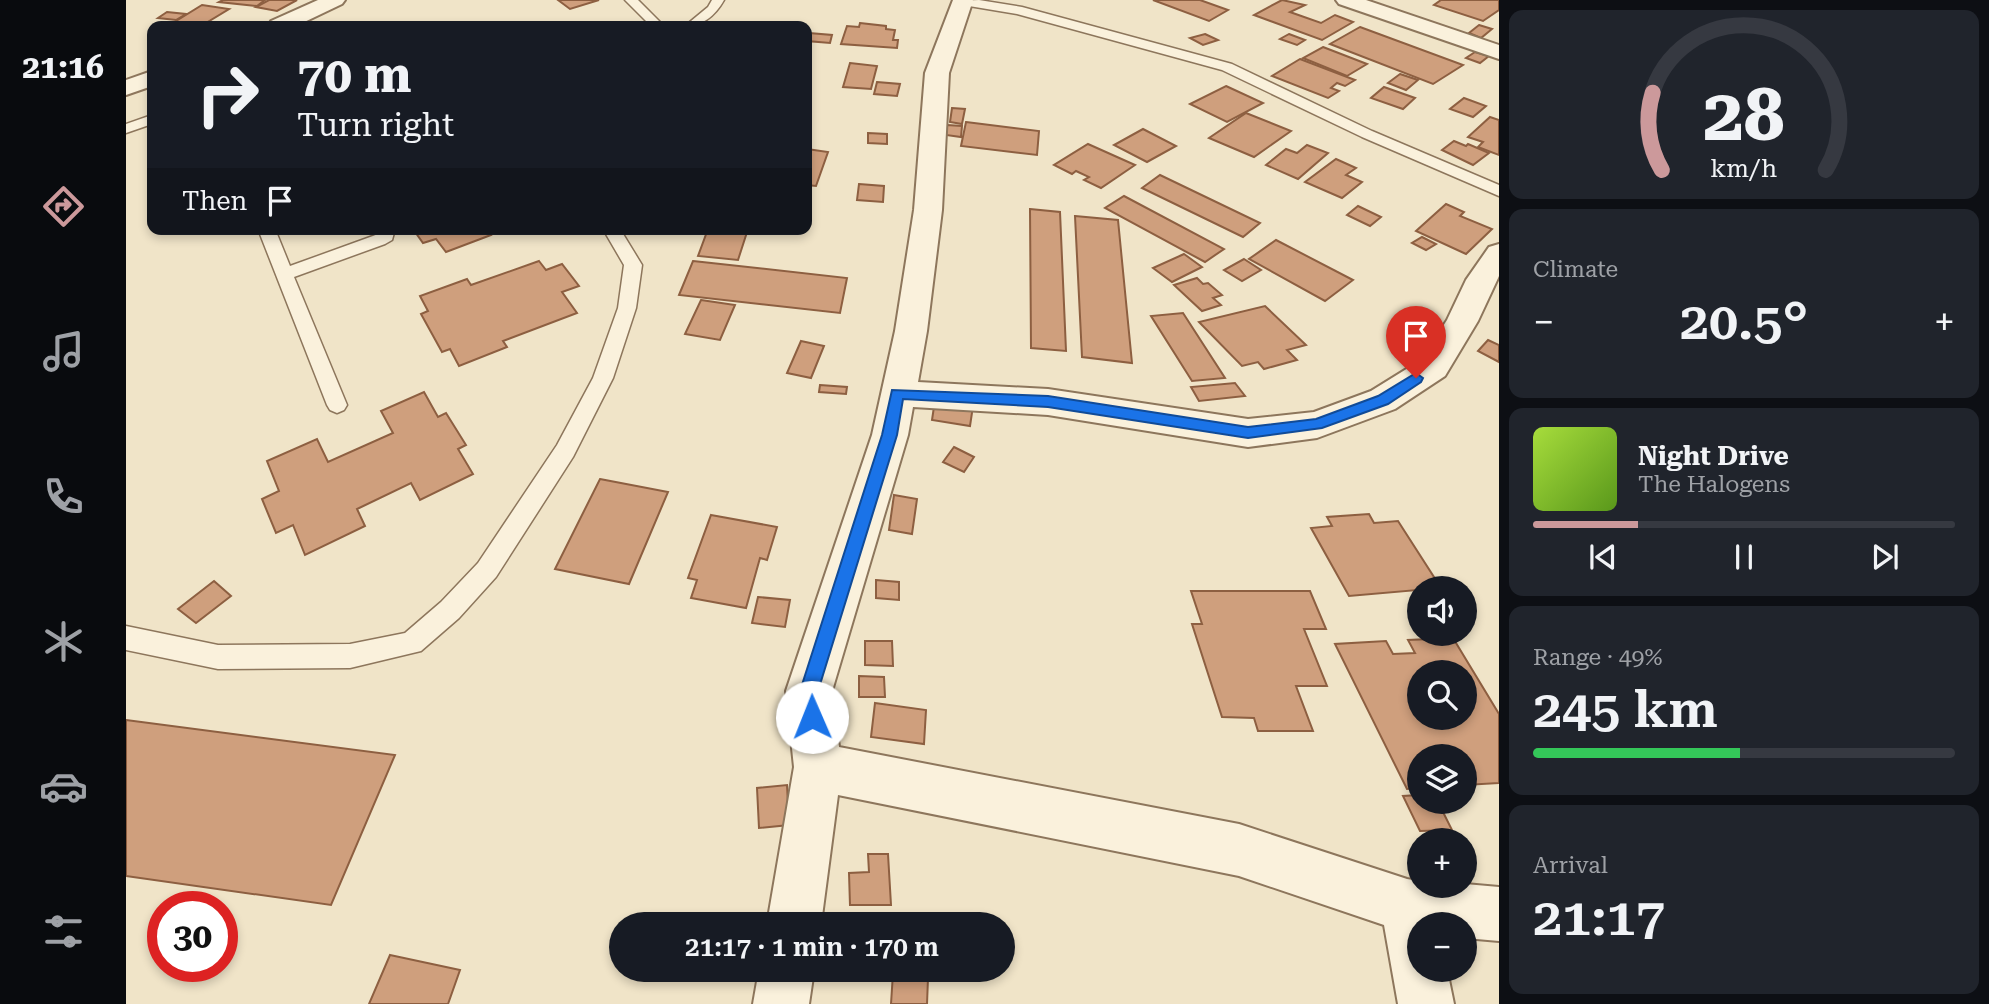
<!DOCTYPE html>
<meta charset="utf-8">
<style>
:root{--surface:#171b24;--page:#20242c;--text:#f1f3f6;--muted:#9ea1a6;--line:#363941;--accent:#cc999b}
body{margin:0;font-family:"Roboto Serif",serif;background:var(--page);color:var(--text);height:100vh;display:flex;flex-direction:column;font-size:26px;white-space:nowrap}
*{box-sizing:border-box;margin:0}
p{font-size:23px;color:var(--muted)}
.icon{flex:none;width:38px;height:38px;fill:none;stroke:currentColor;stroke-width:2;stroke-linecap:round;stroke-linejoin:round}
.map{position:relative;flex:1;overflow:hidden}
.panel{display:flex;flex-direction:column;gap:10px;padding:10px;background:#0d0f14;width:490px}
.panel>*{flex:none}
.top-card{position:absolute;left:21px;top:21px;width:665px;height:214px;border-radius:14px;box-shadow:0 4px 10px #0003;background:#171b24;color:var(--text);overflow:hidden}
.tools{position:absolute;left:1281px;top:576px;display:grid;gap:14px}
.tools a{display:grid;place-items:center;width:70px;height:70px;border-radius:50%;background:var(--surface);box-shadow:0 4px 10px #0003;font-size:35px}
.speed{position:absolute;left:21px;top:891px;display:flex;gap:14px;font-size:35px;font-weight:700;text-align:center}
.speed>*{display:grid;place-content:center;width:91px;height:91px;border-radius:50%;background:var(--surface);box-shadow:0 4px 10px #0003;line-height:1}
.speed .limit{border:10px solid #d22;background:#fff;color:#111}
.pin{position:absolute;display:grid;place-items:center;width:60px;height:60px;color:#fff;margin:-72px -30px;border-radius:50% 50% 50% 0;rotate:-45deg;box-shadow:0 0 7px #0007}
.pin .icon{rotate:45deg}
.me{position:absolute;width:77px;margin:-38px;rotate:359deg;stroke-linejoin:round;filter:drop-shadow(0 0 5px #0008)}
.turn{display:flex;align-items:center;gap:24px;height:147px;padding:0 35px;font-size:32px}
.turn .icon{width:91px;height:91px;stroke-width:2.5}
.turn b{display:block;font-size:49px;line-height:60px}
.then{display:flex;align-items:center;height:66px;padding:0 35px;background:#0003;gap:14px;font-size:26px}
.big{font-size:52px;font-weight:600;line-height:1.1}
.panel .widget{flex:1;display:flex;flex-direction:column;justify-content:center;gap:10px;min-width:0;padding:0 24px;border-radius:14px;background:var(--page)}
.panel .dial{align-items:center;gap:0}
.dial svg{height:182px;overflow:visible;fill:none;stroke:var(--line);stroke-width:7;stroke-linecap:round;text-anchor:middle}
.dial text{fill:var(--text);stroke:none}
.song{display:flex;align-items:center;gap:21px}
.cover{width:84px;height:84px;border-radius:10px;background:linear-gradient(135deg,hsl(80 70% 55%),hsl(90 70% 35%))}
.played{height:7px;border-radius:4px;background:linear-gradient(90deg,var(--accent) 25%,var(--line) 25%)}
.keys{display:flex;justify-content:space-around;direction:ltr}
.heat{display:flex;justify-content:space-between;align-items:center;font-size:38px;direction:ltr}
.charge{height:10px;border-radius:5px;background:linear-gradient(90deg,#34c759 49%,var(--line) 0)}
.trip{position:absolute;left:483px;top:912px;width:406px;height:70px;border-radius:35px;background:var(--surface);box-shadow:0 4px 10px #0003;font-weight:600;line-height:70px;text-align:center}
main{display:flex;flex:1;min-height:0}
.menu{display:flex;flex-direction:column;width:126px;justify-content:space-around;align-items:center;background:#090b0e;color:var(--muted)}
.menu .icon{width:49px;height:49px}
.menu .active{color:var(--accent)}
.menu b{font-size:32px;color:var(--text)}
.map>svg:first-child{display:block}
</style>
<main>
<nav class="menu">
<b>21:16</b>
<svg class="icon active" aria-label="directions" viewBox="0 0 24 24"><path d="M12 3l9 9-9 9-9-9zM9 14v-3h6M13 9l2 2-2 2"/></svg>
<svg class="icon" aria-label="music" viewBox="0 0 24 24"><path d="M9 18V5l10-2v13"/><circle cx="6" cy="18" r="3"/><circle cx="16" cy="16" r="3"/></svg>
<svg class="icon" aria-label="phone" viewBox="0 0 24 24"><path d="M5 4h4l2 5-3 2q2 4 5 5l2-3 5 2v4C11 20 4 13 5 4z"/></svg>
<svg class="icon" aria-label="climate" viewBox="0 0 24 24"><path d="M12 3v18M4 7l16 10M4 17L20 7"/></svg>
<svg class="icon" aria-label="car" viewBox="0 0 24 24"><path d="M5 17H2v-5l4-1 3-4h7l3 4 3 1v5h-3M9 17h6M6 11h13"/><circle cx="7" cy="17" r="2"/><circle cx="17" cy="17" r="2"/></svg>
<svg class="icon" aria-label="filters" viewBox="0 0 24 24"><path d="M4 7h16M4 17h16"/><circle cx="9" cy="7" r="2"/><circle cx="15" cy="17" r="2"/></svg>
</nav>
<div class="map">
<svg width="1373" height="1004" viewBox="0 0 1373 1004">
<rect width="100%" height="100%" fill="#f0e4c8"/>
<g fill="#cf9f7d" stroke="#8d5f41" stroke-width="2" fill-rule="evenodd">
<polygon points="97,0 139,0 131,6 93,2"/>
<polygon points="143,0 171,0 151,11 130,7"/>
<polygon points="432,0 473,0 444,9"/>
<polygon points="1027,0 1074,0 1102,10 1083,21"/>
<polygon points="1156,0 1179,5 1164,12 1195,23 1209,15 1227,22 1196,40 1128,15"/>
<polygon points="1315,0 1373,0 1373,10 1357,21 1308,5"/>
<polygon points="76,5 103,9 75,26 42,26"/>
<polygon points="41,12 60,14 50,20 32,18"/>
<polygon points="734,23 760,26 760,29 769,30 767,40 772,40 771,48 715,44 721,26 733,27"/>
<polygon points="1353,25 1366,29 1355,38 1343,33"/>
<polygon points="1234,27 1337,65 1307,84 1204,44"/>
<polygon points="683,33 706,35 704,43 681,41"/>
<polygon points="1079,34 1092,40 1077,45 1064,38"/>
<polygon points="1163,34 1179,40 1171,45 1154,39"/>
<polygon points="1197,47 1241,64 1221,76 1177,58"/>
<polygon points="1349,52 1363,56 1354,63 1340,58"/>
<polygon points="1174,59 1229,80 1219,86 1211,83 1205,88 1213,91 1202,98 1146,76"/>
<polygon points="724,63 751,66 745,89 717,87"/>
<polygon points="1274,74 1292,80 1280,90 1262,83"/>
<polygon points="751,82 774,84 771,96 748,94"/>
<polygon points="1100,86 1137,103 1101,122 1064,104"/>
<polygon points="1258,87 1289,98 1277,109 1245,98"/>
<polygon points="1338,98 1360,106 1347,117 1324,109"/>
<polygon points="826,108 839,109 836,124 824,122"/>
<polygon points="1120,113 1165,131 1128,157 1083,138"/>
<polygon points="1364,117 1373,120 1373,155 1352,147 1357,142 1342,137"/>
<polygon points="840,122 913,131 911,155 835,146"/>
<polygon points="821,125 836,126 835,137 820,135"/>
<polygon points="1017,129 1050,146 1021,162 988,145"/>
<polygon points="742,133 761,134 761,144 742,143"/>
<polygon points="1328,141 1340,146 1342,144 1363,153 1347,165 1316,150"/>
<polygon points="962,144 1009,165 975,188 958,180 963,177 950,171 946,174 928,165"/>
<polygon points="1181,145 1202,153 1172,179 1140,165 1160,149 1171,153"/>
<polygon points="681,149 702,152 690,186 681,185"/>
<polygon points="1210,159 1230,168 1220,175 1236,182 1216,198 1179,182"/>
<polygon points="1034,175 1134,223 1117,237 1016,188"/>
<polygon points="733,184 758,186 757,202 731,200"/>
<polygon points="998,196 1098,249 1079,262 979,208"/>
<polygon points="1320,204 1338,212 1334,216 1366,229 1340,254 1290,231"/>
<polygon points="1232,206 1255,217 1244,226 1221,215"/>
<polygon points="904,209 934,212 940,351 905,348"/>
<polygon points="949,216 992,220 1006,363 956,357"/>
<polygon points="287,229 367,229 362,231 365,235 320,252 310,239 297,243"/>
<polygon points="582,229 622,229 612,260 572,256"/>
<polygon points="1296,237 1310,244 1300,250 1286,243"/>
<polygon points="1150,240 1227,280 1199,301 1123,259"/>
<polygon points="1058,254 1076,267 1046,282 1027,268"/>
<polygon points="1118,259 1135,270 1116,281 1098,270"/>
<polygon points="413,261 420,270 436,264 453,286 436,292 451,313 377,341 381,347 333,366 324,349 316,352 295,314 302,311 294,296 341,279 345,285"/>
<polygon points="567,261 721,278 714,313 553,295"/>
<polygon points="1071,278 1077,284 1082,283 1096,295 1087,298 1095,305 1076,311 1048,285"/>
<polygon points="575,300 609,305 594,340 559,334"/>
<polygon points="1139,306 1180,345 1161,350 1171,360 1138,369 1132,362 1116,366 1073,322"/>
<polygon points="1057,313 1099,378 1066,381 1025,316"/>
<polygon points="1362,340 1373,345 1373,362 1352,351"/>
<polygon points="675,341 698,346 685,378 661,373"/>
<polygon points="1109,383 1119,396 1073,401 1065,387"/>
<polygon points="694,385 721,387 720,394 693,392"/>
<polygon points="298,392 312,417 320,413 340,445 332,449 347,474 294,500 285,483 231,509 239,526 179,555 167,525 150,533 136,499 153,491 141,461 191,439 202,462 267,433 255,411"/>
<polygon points="809,400 847,406 844,426 806,420"/>
<polygon points="828,447 848,457 838,472 817,462"/>
<polygon points="474,479 542,492 503,584 429,569"/>
<polygon points="768,495 791,499 786,534 763,530"/>
<polygon points="1243,514 1248,523 1272,521 1315,588 1223,596 1185,528 1206,526 1201,517"/>
<polygon points="585,515 651,527 641,560 634,558 620,608 565,598 571,580 562,578"/>
<polygon points="750,580 773,582 773,600 750,598"/>
<polygon points="88,581 105,596 70,623 52,609"/>
<polygon points="1065,591 1184,591 1200,629 1178,629 1201,686 1170,686 1187,731 1132,731 1128,718 1096,717 1066,624 1076,624"/>
<polygon points="632,597 664,600 659,627 626,623"/>
<path d="M1327,638L1373,714V783L1339,785V756H1293V788L1281,789L1209,644L1260,641L1267,654L1289,653L1282,640ZM1293,672H1339V718H1293Z"/>
<polygon points="739,641 766,641 767,666 739,665"/>
<polygon points="733,676 758,677 759,697 733,697"/>
<polygon points="749,703 800,710 798,744 745,737"/>
<polygon points="0,720 269,755 205,905 0,876"/>
<polygon points="661,785 663,825 633,828 631,788"/>
<polygon points="1293,795 1293,802 1312,802 1326,830 1294,831 1277,796"/>
<polygon points="742,854 762,854 765,905 724,905 723,873 743,872"/>
<polygon points="264,955 334,970 322,1004 243,1004"/>
<polygon points="767,973 802,978 801,1004 765,1004"/>
</g>
<g fill="none" stroke-linecap="round" stroke-linejoin="round">
<g stroke="#8d765c" stroke-width="3">
<g id="service">
<polygon points="499,0 512,0 538,26 525,26"/>
<path d="M586,0H598C589,16 577,26 559,26L582,7Z"/>
<polygon points="853,0 896,7 1106,64 1246,131 1373,185 1373,196 1236,137 1096,70 891,14 837,5 831,1"/>
<polygon points="26,115 26,124 0,133 0,124"/>
<polygon points="132,229 149,229 164,266 247,236 252,234 252,229 269,229 266,240 259,244 168,277 221,405 218,410 211,413 204,410 201,405"/>
<polygon points="477,229 494,229 516,265 510,308 487,378 447,457 370,577 333,618 295,651 224,668 92,669 0,650 0,626 92,645 224,644 279,633 315,602 352,563 431,445 467,378 492,308 498,265"/>
</g>
</g>
<g stroke="#8d765c" stroke-width="4">
<g id="minor">
<polygon points="827,0 847,0 823,73 816,210 801,331 792,382 922,389 1122,419 1188,412 1245,391 1295,360 1321,320 1340,280 1363,247 1373,244 1373,276 1352,321 1319,376 1269,409 1191,438 1122,447 922,415 787,407 782,435 706,691 713,747 1113,824 1281,879 1293,881 1293,886 1339,884 1373,887 1373,941 1339,938 1339,924 1293,924 1293,970 1321,970 1328,1004 1272,1004 1258,925 1113,876 712,795 695,924 641,924 668,767 660,691 746,435 769,331 788,210 799,73"/>
<polygon points="1210,0 1240,0 1373,45 1373,59 1213,4"/>
<polygon points="633,970 688,970 683,1004 627,1004"/>
</g>
</g>
<g stroke="#8d765c" stroke-width="4">
<g id="tertiary">
<polygon points="192,0 219,0 216,4 170,26 142,26 145,21"/>
<polygon points="26,71 26,86 0,95 0,80"/>
</g>
</g>
<use href="#service" fill="#faf1dc" fill-rule="evenodd"/>
<use href="#minor" fill="#faf1dc" fill-rule="evenodd"/>
<use href="#tertiary" fill="#faf1dc" fill-rule="evenodd"/>
</g>
<polygon fill="#1a73e8" stroke="#114b97" stroke-width="2" points="1290,373 1297,378 1295,382 1262,404 1196,428 1122,438 922,407 777,399 771,435 692,691 696,717 693,723 686,726 679,723 674,691 756,435 766,390 922,396 1122,427 1190,419 1252,396"/>
</svg>
<div class="tools">
<a><svg class="icon" aria-label="sound" viewBox="0 0 24 24"><path d="M4 9h4l5-4v14l-5-4H4zM17 9q2 3 0 6"/></svg></a>
<a><svg class="icon" aria-label="search" viewBox="0 0 24 24"><circle cx="10" cy="10" r="6"/><path d="M15 15l6 6"/></svg></a>
<a><svg class="icon" aria-label="layers" viewBox="0 0 24 24"><path d="M12 4l9 5-9 5-9-5zM3 14l9 5 9-5"/></svg></a>
<a>+</a>
<a>−</a>
</div>
<div class="speed"><div class="limit">30</div></div>
<div class="pin" style="left:1290px;top:378px;background:#d93025"><svg class="icon" aria-label="arrive" viewBox="0 0 24 24"><path d="M6 21V4h12l-3 4 3 4H6"/></svg></div>
<svg class="me" style="left:686px;top:717px" viewBox="-20 -20 40 40"><circle r="19" fill="#fff"/><path d="M0-13L10 11 0 6-10 11z" fill="#1a73e8"/></svg>
<div class="trip">21:17 · 1 min · 170 m</div>
<div class="top-card">
<div class="turn"><svg class="icon" aria-label="right" viewBox="0 0 24 24"><path d="M7 20v-9h11M14 6l5 5-5 5"/></svg><div><b>70 m</b>Turn right</div></div>
<div class="then">Then<svg class="icon" aria-label="arrive" viewBox="0 0 24 24"><path d="M6 21V4h12l-3 4 3 4H6"/></svg></div>
</div>
</div>
<section class="panel">
<div class="widget dial"><svg viewBox="0 0 100 80">
<path d="M14 69A42 42 0 1 1 86 69"/>
<path d="M14 69A42 42 0 0 1 10 35" stroke="#cc999b"/>
<text x="50" y="56" font-size="32" font-weight="700">28</text>
<text x="50" y="72" font-size="11">km/h</text>
</svg></div>
<div class="widget"><p>Climate</p>
<div class="heat"><a>−</a><b class="big">20.5°</b><a>+</a></div>
</div>
<div class="widget">
<div class="song"><i class="cover"></i><div><b>Night Drive</b><p>The Halogens</p></div></div>
<div class="played"></div>
<div class="keys"><svg class="icon" aria-label="previous" viewBox="0 0 24 24"><path d="M18 5L8 12l10 7zM5 5v14"/></svg><svg class="icon" aria-label="pause" viewBox="0 0 24 24"><path d="M8 5v14M16 5v14"/></svg><svg class="icon" aria-label="next" viewBox="0 0 24 24"><path d="M6 5l10 7-10 7zM19 5v14"/></svg></div>
</div>
<div class="widget"><p>Range · 49%</p><b class="big">245 km</b><div class="charge"></div></div>
<div class="widget"><p>Arrival</p><b class="big">21:17</b></div>
</section>
</main>
